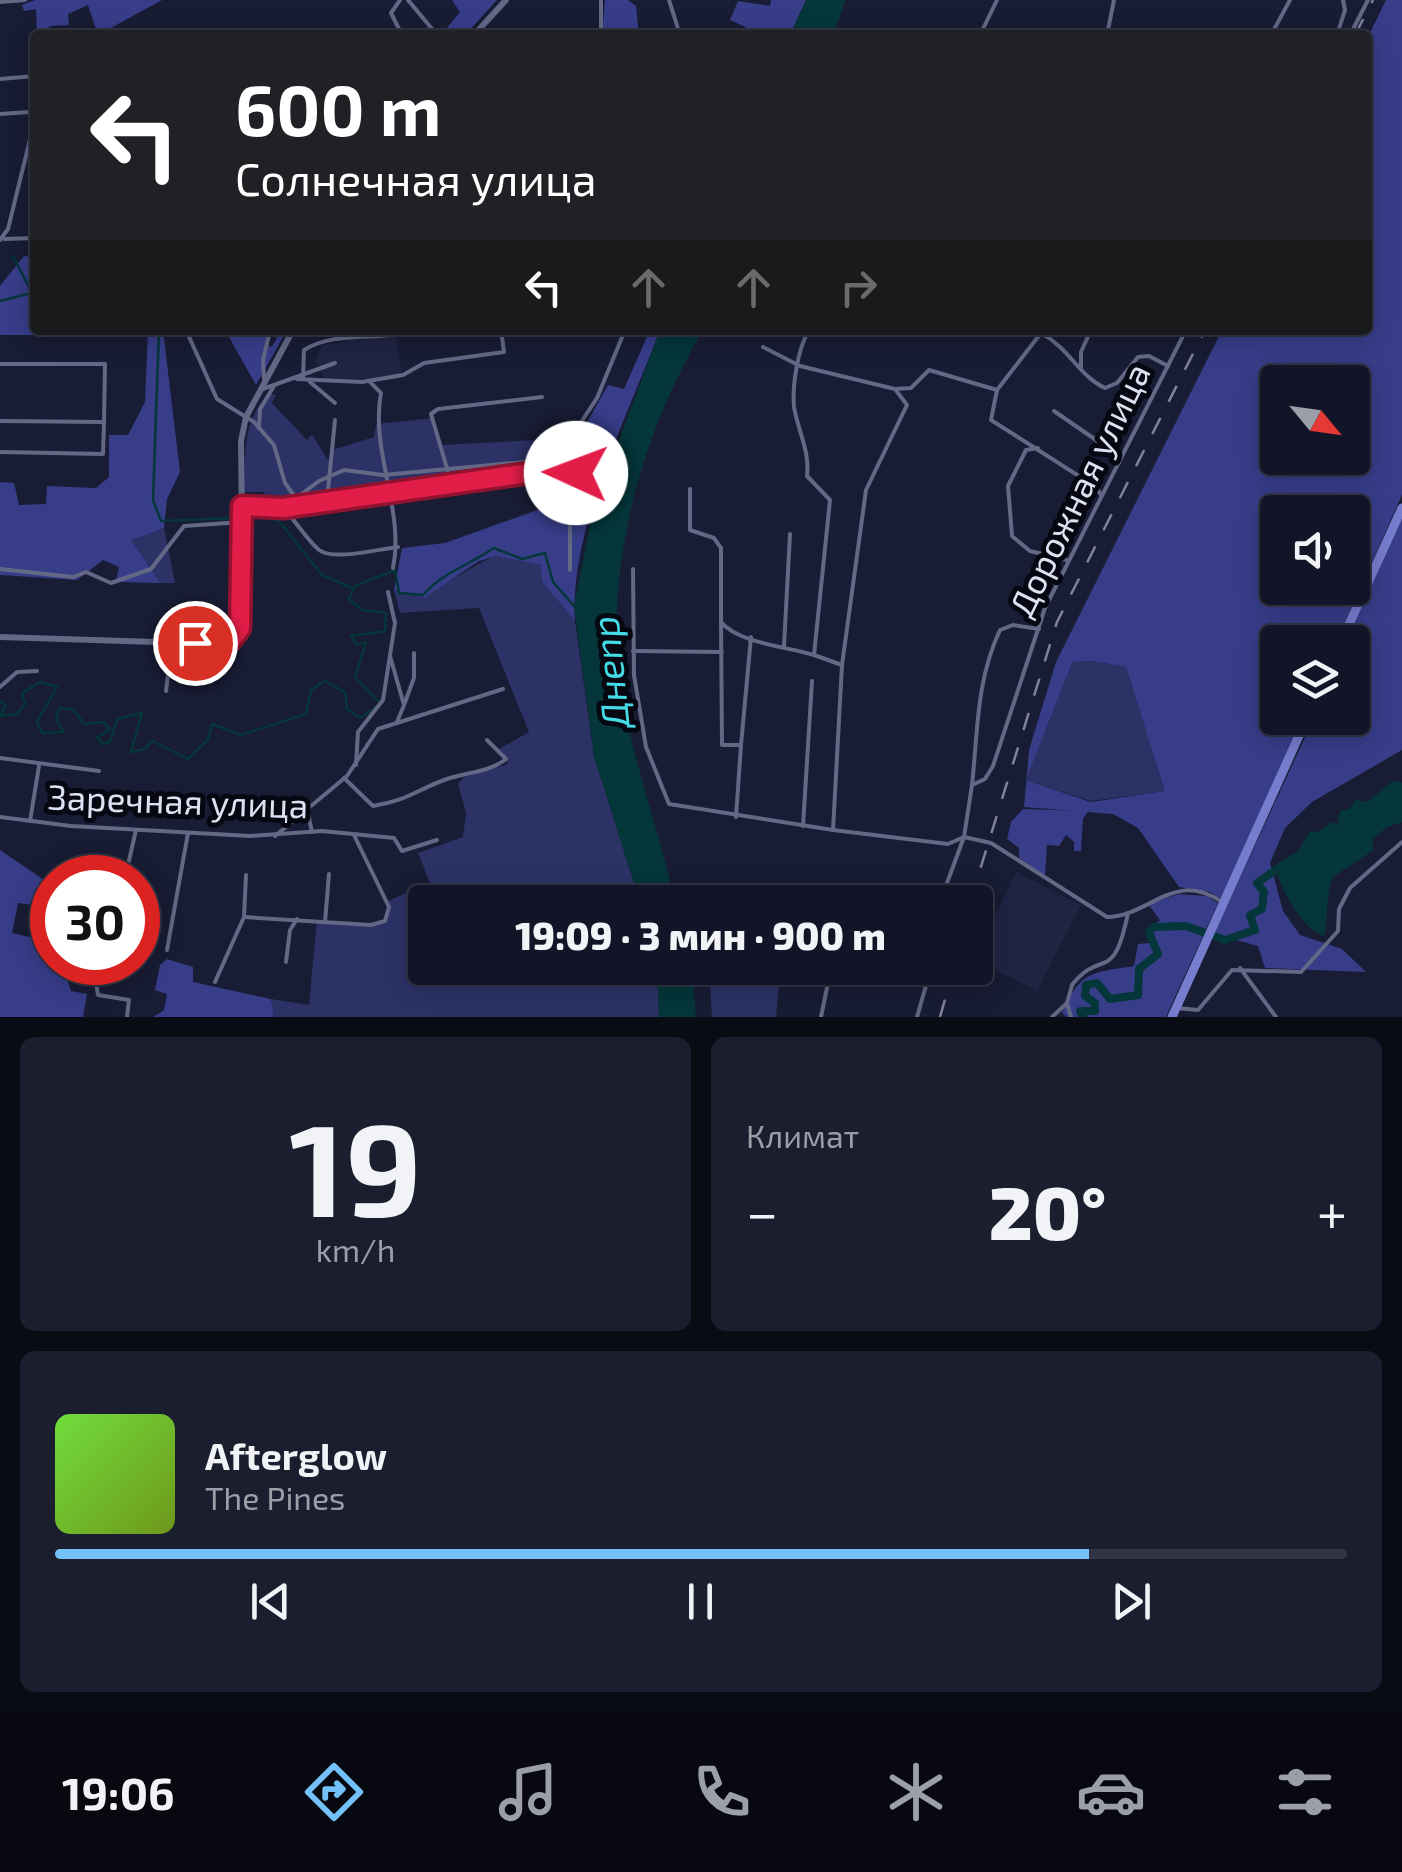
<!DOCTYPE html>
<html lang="ru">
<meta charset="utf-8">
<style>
:root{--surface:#121527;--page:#1b1e2f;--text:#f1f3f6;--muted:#9c9fa7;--line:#313444;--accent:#73c1f6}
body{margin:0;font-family:"Exo 2",sans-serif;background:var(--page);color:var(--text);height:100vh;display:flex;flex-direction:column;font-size:38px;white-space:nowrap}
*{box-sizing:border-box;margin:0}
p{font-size:32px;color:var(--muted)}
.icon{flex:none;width:55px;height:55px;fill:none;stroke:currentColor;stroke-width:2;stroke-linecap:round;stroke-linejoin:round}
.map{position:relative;height:1017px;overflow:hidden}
.panel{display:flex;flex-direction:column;gap:20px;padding:20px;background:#0a0c15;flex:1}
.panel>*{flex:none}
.top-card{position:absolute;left:30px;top:30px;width:1342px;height:305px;border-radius:10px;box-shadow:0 5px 25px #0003,0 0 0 2px var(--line);background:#202124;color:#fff;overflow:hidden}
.needle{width:65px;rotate:119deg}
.tools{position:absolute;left:1260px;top:365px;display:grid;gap:20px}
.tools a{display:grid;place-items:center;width:110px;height:110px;border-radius:10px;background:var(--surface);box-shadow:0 5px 25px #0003,0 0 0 2px var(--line);font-size:50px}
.speed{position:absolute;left:30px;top:855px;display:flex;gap:20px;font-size:50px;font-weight:700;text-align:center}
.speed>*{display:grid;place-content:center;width:130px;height:130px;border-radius:50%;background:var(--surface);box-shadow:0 5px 25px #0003,0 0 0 2px var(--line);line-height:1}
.speed .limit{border:15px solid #d22;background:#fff;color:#111}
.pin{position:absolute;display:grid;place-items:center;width:85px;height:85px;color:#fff;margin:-42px;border:5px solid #fff;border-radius:50%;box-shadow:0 2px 10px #0007}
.me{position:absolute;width:110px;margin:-55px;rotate:272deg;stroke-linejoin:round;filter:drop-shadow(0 0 8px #0008)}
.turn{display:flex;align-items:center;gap:35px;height:210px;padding:0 40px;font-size:45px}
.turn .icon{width:130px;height:130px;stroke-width:2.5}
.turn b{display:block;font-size:70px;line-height:85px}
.lanes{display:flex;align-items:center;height:95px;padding:0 40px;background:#0003;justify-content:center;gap:50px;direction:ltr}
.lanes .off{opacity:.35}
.big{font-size:75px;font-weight:800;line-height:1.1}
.panel .tile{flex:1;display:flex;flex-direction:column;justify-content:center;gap:15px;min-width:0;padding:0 35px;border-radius:15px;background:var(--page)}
.panel .dial{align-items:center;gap:0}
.dial b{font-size:130px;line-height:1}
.song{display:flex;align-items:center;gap:30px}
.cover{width:120px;height:120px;border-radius:15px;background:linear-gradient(135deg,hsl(100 70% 55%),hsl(80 70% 35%))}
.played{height:10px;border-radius:5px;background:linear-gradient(90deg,var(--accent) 80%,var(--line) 80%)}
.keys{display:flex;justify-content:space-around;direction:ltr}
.heat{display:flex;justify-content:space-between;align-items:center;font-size:55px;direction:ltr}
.panel .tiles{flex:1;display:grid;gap:20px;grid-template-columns:1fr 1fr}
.tile:last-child{grid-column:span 2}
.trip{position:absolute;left:408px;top:885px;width:585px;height:100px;border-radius:10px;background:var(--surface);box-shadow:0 5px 25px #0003,0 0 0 2px var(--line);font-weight:800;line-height:100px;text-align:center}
.menu{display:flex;height:160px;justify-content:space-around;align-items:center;background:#070810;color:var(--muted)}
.menu .icon{width:70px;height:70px}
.menu .current{color:var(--accent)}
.menu b{font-size:45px;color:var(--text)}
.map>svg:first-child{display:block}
</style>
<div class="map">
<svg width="1402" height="1017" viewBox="0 0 1402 1017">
<rect width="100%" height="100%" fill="#181c34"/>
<g fill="#202443">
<polygon points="348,330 395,330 402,374 369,381 325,378 315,361 323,345 346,342"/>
<polygon points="1016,872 1081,905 1037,991 975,959"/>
</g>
<g fill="#2c3266">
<path d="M270,394L276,395L272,403L307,440L312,435L328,460L335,449L374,437L376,424L434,418L441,445L558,439L548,452L556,459L549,471L269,506L264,492H244C245,460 242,416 270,394Z"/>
<polygon points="164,528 175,583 160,583 130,539"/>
<path d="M497,556L542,565L543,581L575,621L594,756L640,902H425V968H657L659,1017H274L271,999L309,1005L317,920L376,926L385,922L388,901L430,883L418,853L463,837L466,813L458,784L464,777L508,764L499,749L529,732L479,608L400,613L394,590C429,605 465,566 497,556Z"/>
<polygon points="1092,661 1126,667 1166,791 1091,801 1026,780 1071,662"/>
<polygon points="709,968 780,968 776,1017 712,1017"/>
</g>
<g fill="#373d89" fill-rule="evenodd">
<polygon points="35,0 162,0 98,35 88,5 68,14 69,25 51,26 37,35 36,9 24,11 22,5"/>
<polygon points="452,0 497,0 465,35 441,35 460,12"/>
<polygon points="605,0 628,0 636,6 639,35 602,35"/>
<polygon points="771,0 806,0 790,35 763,35 730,20 738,1 770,6"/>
<path d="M1386,0H1402V495L1336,642H1278V718H1303L1223,900L1210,892L1179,887L1138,828L1113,814L1024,807L1029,750L1056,662L1222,330H1368V37ZM1278,382H1352V458H1278ZM1278,512H1352V588H1278ZM1092,661L1126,667L1165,791L1091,802L1026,780L1072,662Z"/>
<polygon points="24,256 35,258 35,330 44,330 44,335 0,335 0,286"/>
<polygon points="148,330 163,330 180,472 167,499 164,528 131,540 160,583 116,582 119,567 103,560 77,580 0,575 0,482 14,483 19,505 46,504 47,486 96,488 109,477 109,435 128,435 145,402"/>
<polygon points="225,330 273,330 268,345 272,347 281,330 287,330 256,385"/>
<path d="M650,330H660C628,416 569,529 575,621L542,581L541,565L497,556L479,561L424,598L394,590L402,548L445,543L546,507L547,476L573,447L608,385L624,389Z"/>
<polygon points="1402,516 1402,750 1312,802 1285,828 1270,863 1283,911 1300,935 1342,949 1366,972 1265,968 1258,946 1214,934 1314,718 1352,718 1352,642 1346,642"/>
<polygon points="1023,809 1088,811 1083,819 1081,851 1074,851 1074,842 1066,835 1059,846 1047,845 1045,876 1019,858 1019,848 1007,839 1011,822"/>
<polygon points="0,850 44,880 41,906 18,903 12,933 52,942 52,962 62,963 71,991 87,994 83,1017 0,1017"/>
<path d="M1179,894L1207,896L1218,903L1166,1017H1067L1062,1013C1081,971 1090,973 1134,966L1138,944L1149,943L1147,931L1160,920L1148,904Z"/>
<polygon points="167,959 193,967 193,982 271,999 274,1017 153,1017 164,1010 167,994 155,990 160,965"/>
</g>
<g fill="#04363a">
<polygon points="806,0 845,0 834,35 790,35"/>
<path d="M660,330H703C639,438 598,586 625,711C638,775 661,838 675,902H640L594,756L574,606L593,511Z"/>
<path d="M1394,780L1402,783V822L1387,827L1372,840L1374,850L1333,877C1325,899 1329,915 1324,936C1300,928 1281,887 1274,866L1298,851L1310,831L1318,832L1332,822L1341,825L1337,820L1341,810L1349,809L1356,800L1367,802Z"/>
<polygon points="657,968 692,968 696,1017 659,1017"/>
</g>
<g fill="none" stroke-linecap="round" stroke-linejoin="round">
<g stroke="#04363a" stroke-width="2.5">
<polyline points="13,256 32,293"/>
<polyline points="0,301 35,292"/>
<polyline points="159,330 153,500 161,521 265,517 279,521 322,575 352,588"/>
<polyline points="0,701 6,705 0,715"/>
<path d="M379,702L355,677L366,643L356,644L351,636L385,631L386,613L362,610L349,599L355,586L395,570L399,593L423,595C442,573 469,565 494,548L522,559L545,553L553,582L574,606"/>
<polyline points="0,716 17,714 25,704 22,693 40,682 57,687 37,722 42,733 63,732 56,718 59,708 73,709 84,724 104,722 110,730 97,737 102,744 110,742 117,719 142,713 131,752 145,749 152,741 188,759 208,740 212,724 241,735 306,714 311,690 325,681 345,692 347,709 360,718 376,707"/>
</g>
<polyline stroke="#04363a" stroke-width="8" points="1083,1017 1080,1011 1095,1011 1095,1003 1085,996 1086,985 1097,983 1110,999 1138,995 1139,969 1158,954 1149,932 1154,927 1186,926 1225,940 1255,930 1250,915 1262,909 1264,892 1257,883 1274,871"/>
<g stroke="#626885" stroke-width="4">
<polyline points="400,0 391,13 402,35"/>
<polyline points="408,0 437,35"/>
<polyline points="669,0 680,35"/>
<polyline points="0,2 25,0"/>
<polyline points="601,35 601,0"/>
<polyline points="980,35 997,0"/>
<polyline points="1107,35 1114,0"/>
<polyline points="1271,35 1290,0"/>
<polyline points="1337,35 1345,10 1343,0"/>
<polyline points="1350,35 1368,0"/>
<polyline points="0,79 35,76"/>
<polyline points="0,114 30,112 35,116"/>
<polyline points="4,239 35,238"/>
<polyline points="0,240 8,229 35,119"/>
<polyline points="186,330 217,399 254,422 274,445 285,483 300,504"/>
<path d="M809,330C798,348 792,385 794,407C798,431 810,451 807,476L830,500L814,655L842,665L833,830L948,844L964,837"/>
<polyline points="763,347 800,366 895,389 907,405 866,490 842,665"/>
<polyline points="0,364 105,364 104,422 0,421"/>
<polyline points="1081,367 1081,352 1091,330"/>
<path d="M303,378L304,350C336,330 378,342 414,330"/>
<polyline points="264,379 263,360 270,330"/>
<polyline points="297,379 362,382 403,375 424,363 504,352 501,330"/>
<path d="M369,381L381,393C370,451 405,511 393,568"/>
<polyline points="310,382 335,403"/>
<path d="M895,389L911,388L929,370L997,390L1041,333C1070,349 1079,376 1105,388L1117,383L1138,357L1149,356L1168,366"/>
<polyline points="260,390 335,363"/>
<polyline points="997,390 991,420 1096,487 1101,495"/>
<polyline points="1054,411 1096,440 1119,463"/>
<polyline points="259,428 260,409 274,386"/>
<polyline points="1038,448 1026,450 1008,486 1012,536 1030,551 1067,560"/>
<polyline points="0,452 103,454 104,422"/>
<polyline points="451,482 431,414 438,409 542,397"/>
<path d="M690,489V530L714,538L721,548V622C738,643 788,647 814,655"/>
<polyline points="327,500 335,420"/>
<polyline points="242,506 283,508 319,481 344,470 383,475 557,459 597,398 625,330"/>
<path d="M398,547C379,549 334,561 319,550C308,541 295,520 283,508L550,469L557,459L576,473L580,483L570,515V570"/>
<polyline points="0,569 73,577 86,572 111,583 151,569 184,526 242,522"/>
<polyline points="633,569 634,675 646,747 669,804 833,830"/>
<polyline points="721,622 722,745 741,745 736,817"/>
<polyline points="784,646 790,534"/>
<polyline points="633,651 722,652"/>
<polyline points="390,656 404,705 397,722"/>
<polyline points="0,687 17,672 37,671"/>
<polyline points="166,691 172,643"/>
<polyline points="404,705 414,678 414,653"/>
<polyline points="741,745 751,637"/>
<polyline points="0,758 99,771"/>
<polyline points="356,765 358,732 383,700 395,623 388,592"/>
<path d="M344,778L373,806C407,801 418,789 447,779C467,772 490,772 506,759L487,740"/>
<path d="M972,785C978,731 976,681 1000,630L1013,625L1039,629"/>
<polyline points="307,809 312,832"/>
<polyline points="0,817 71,826 250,836 322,831 394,838 402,851 437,840"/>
<polyline points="30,821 39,766"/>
<polyline points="803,826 812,681"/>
<polyline points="275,836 347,776 378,729 503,689"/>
<path d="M964,837L991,843L1107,917C1151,916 1174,869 1222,902"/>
<polyline points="125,878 136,830"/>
<polyline points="724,892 832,902"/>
<polyline points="940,902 964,837 972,785 985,779 993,766 1045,608 1186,330"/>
<polyline points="244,917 246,875"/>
<polyline points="325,922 329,874"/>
<polyline points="167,950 188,833"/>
<polyline points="100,962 94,971 98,995 129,1000 127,1017"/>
<polyline points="286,962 290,930 297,919"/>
<polyline points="873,968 929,974"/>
<polyline points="1240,968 1276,1017"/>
<polyline points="215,982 244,917 371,925 385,921 389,907 354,835"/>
<polyline points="1176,1008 1198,1010 1232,970 1301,972 1338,931 1339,909 1350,888 1402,842"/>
<polyline points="821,1017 831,968"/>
<polyline points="917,1017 931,968"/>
<polyline points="1052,1017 1067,1003"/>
<path d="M1071,1017L1067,1003L1072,985C1102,947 1113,986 1128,913"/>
</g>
<g stroke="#626885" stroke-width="6">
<polyline points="474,35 506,0"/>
<path d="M0,637L217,644C236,638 240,630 243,611L241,441L246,417L293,330"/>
</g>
<g stroke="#767cce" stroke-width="9">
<polyline points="1341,642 1402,508"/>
<polyline points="1172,1017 1307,718"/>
</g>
<g stroke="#7f8398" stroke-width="2.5" stroke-dasharray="18 18" stroke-linecap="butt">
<polyline points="1355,35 1373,0"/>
<polyline points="970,902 1057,622 1205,330"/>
<polyline points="940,1017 954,968"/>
</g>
</g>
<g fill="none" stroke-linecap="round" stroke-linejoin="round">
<g stroke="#92132f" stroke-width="25">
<polyline id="route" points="195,643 231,640 240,628 242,506 283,508 522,474 550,469 558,459 576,473"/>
</g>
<use href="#route" stroke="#e11d48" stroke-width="18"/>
</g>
<g text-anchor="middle" stroke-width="10" stroke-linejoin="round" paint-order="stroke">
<g font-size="35" fill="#dde1f2" stroke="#060711">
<text transform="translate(1080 490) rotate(-64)" y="12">Дорожная улица</text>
<text transform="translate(178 802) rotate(2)" y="12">Заречная улица</text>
</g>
<g font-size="38" font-style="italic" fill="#44dae6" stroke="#060711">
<text transform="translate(611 672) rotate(-96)" y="13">Днепр</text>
</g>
</g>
</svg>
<div class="tools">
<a><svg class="needle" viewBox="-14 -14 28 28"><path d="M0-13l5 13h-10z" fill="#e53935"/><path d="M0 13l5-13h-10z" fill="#9c9fa7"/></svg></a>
<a><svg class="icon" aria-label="sound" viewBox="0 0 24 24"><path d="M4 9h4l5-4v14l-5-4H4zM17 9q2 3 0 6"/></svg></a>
<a><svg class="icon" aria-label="layers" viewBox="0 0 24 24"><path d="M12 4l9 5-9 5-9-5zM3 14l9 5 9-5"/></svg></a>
</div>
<div class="speed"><div class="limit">30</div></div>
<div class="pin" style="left:195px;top:643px;background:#d93025"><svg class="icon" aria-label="arrive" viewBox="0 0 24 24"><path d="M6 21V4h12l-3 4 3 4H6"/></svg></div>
<svg class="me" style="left:576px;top:473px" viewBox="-20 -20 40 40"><circle r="19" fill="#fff"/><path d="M0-13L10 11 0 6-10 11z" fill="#e11d48"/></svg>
<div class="trip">19:09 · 3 мин · 900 m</div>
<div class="top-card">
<div class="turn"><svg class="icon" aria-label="left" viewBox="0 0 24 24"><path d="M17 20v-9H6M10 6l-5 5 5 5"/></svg><div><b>600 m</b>Солнечная улица</div></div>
<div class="lanes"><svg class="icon" aria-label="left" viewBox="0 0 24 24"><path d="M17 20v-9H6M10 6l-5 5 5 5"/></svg><svg class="icon off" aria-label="ahead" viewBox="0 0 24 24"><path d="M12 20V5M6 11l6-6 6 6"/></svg><svg class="icon off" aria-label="ahead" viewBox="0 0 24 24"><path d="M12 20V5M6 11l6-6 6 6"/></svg><svg class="icon off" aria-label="right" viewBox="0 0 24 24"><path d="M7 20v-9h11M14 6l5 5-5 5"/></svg></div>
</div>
</div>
<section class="panel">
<div class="tiles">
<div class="tile dial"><b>19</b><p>km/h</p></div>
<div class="tile"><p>Климат</p>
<div class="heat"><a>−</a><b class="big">20°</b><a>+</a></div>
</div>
<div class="tile">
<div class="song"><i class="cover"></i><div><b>Afterglow</b><p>The Pines</p></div></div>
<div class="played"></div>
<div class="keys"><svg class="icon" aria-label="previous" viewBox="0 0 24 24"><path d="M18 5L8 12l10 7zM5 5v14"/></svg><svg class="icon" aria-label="pause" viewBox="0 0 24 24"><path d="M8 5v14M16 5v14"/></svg><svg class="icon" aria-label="next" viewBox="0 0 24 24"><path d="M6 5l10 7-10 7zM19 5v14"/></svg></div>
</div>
</div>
</section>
<nav class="menu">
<b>19:06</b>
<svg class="icon current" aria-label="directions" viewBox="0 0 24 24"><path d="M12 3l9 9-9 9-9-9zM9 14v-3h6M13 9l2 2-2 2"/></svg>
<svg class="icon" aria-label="music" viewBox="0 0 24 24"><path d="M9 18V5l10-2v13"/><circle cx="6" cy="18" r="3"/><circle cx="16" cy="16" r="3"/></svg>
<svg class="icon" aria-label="phone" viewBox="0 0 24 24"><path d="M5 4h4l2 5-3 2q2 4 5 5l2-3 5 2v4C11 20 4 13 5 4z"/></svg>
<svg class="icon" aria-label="climate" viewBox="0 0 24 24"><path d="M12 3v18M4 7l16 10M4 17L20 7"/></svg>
<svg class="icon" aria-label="car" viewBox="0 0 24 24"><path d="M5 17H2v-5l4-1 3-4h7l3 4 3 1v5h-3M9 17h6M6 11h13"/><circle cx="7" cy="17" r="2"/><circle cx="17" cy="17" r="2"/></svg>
<svg class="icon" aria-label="filters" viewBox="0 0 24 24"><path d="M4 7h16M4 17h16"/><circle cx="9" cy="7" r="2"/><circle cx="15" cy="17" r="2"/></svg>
</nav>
